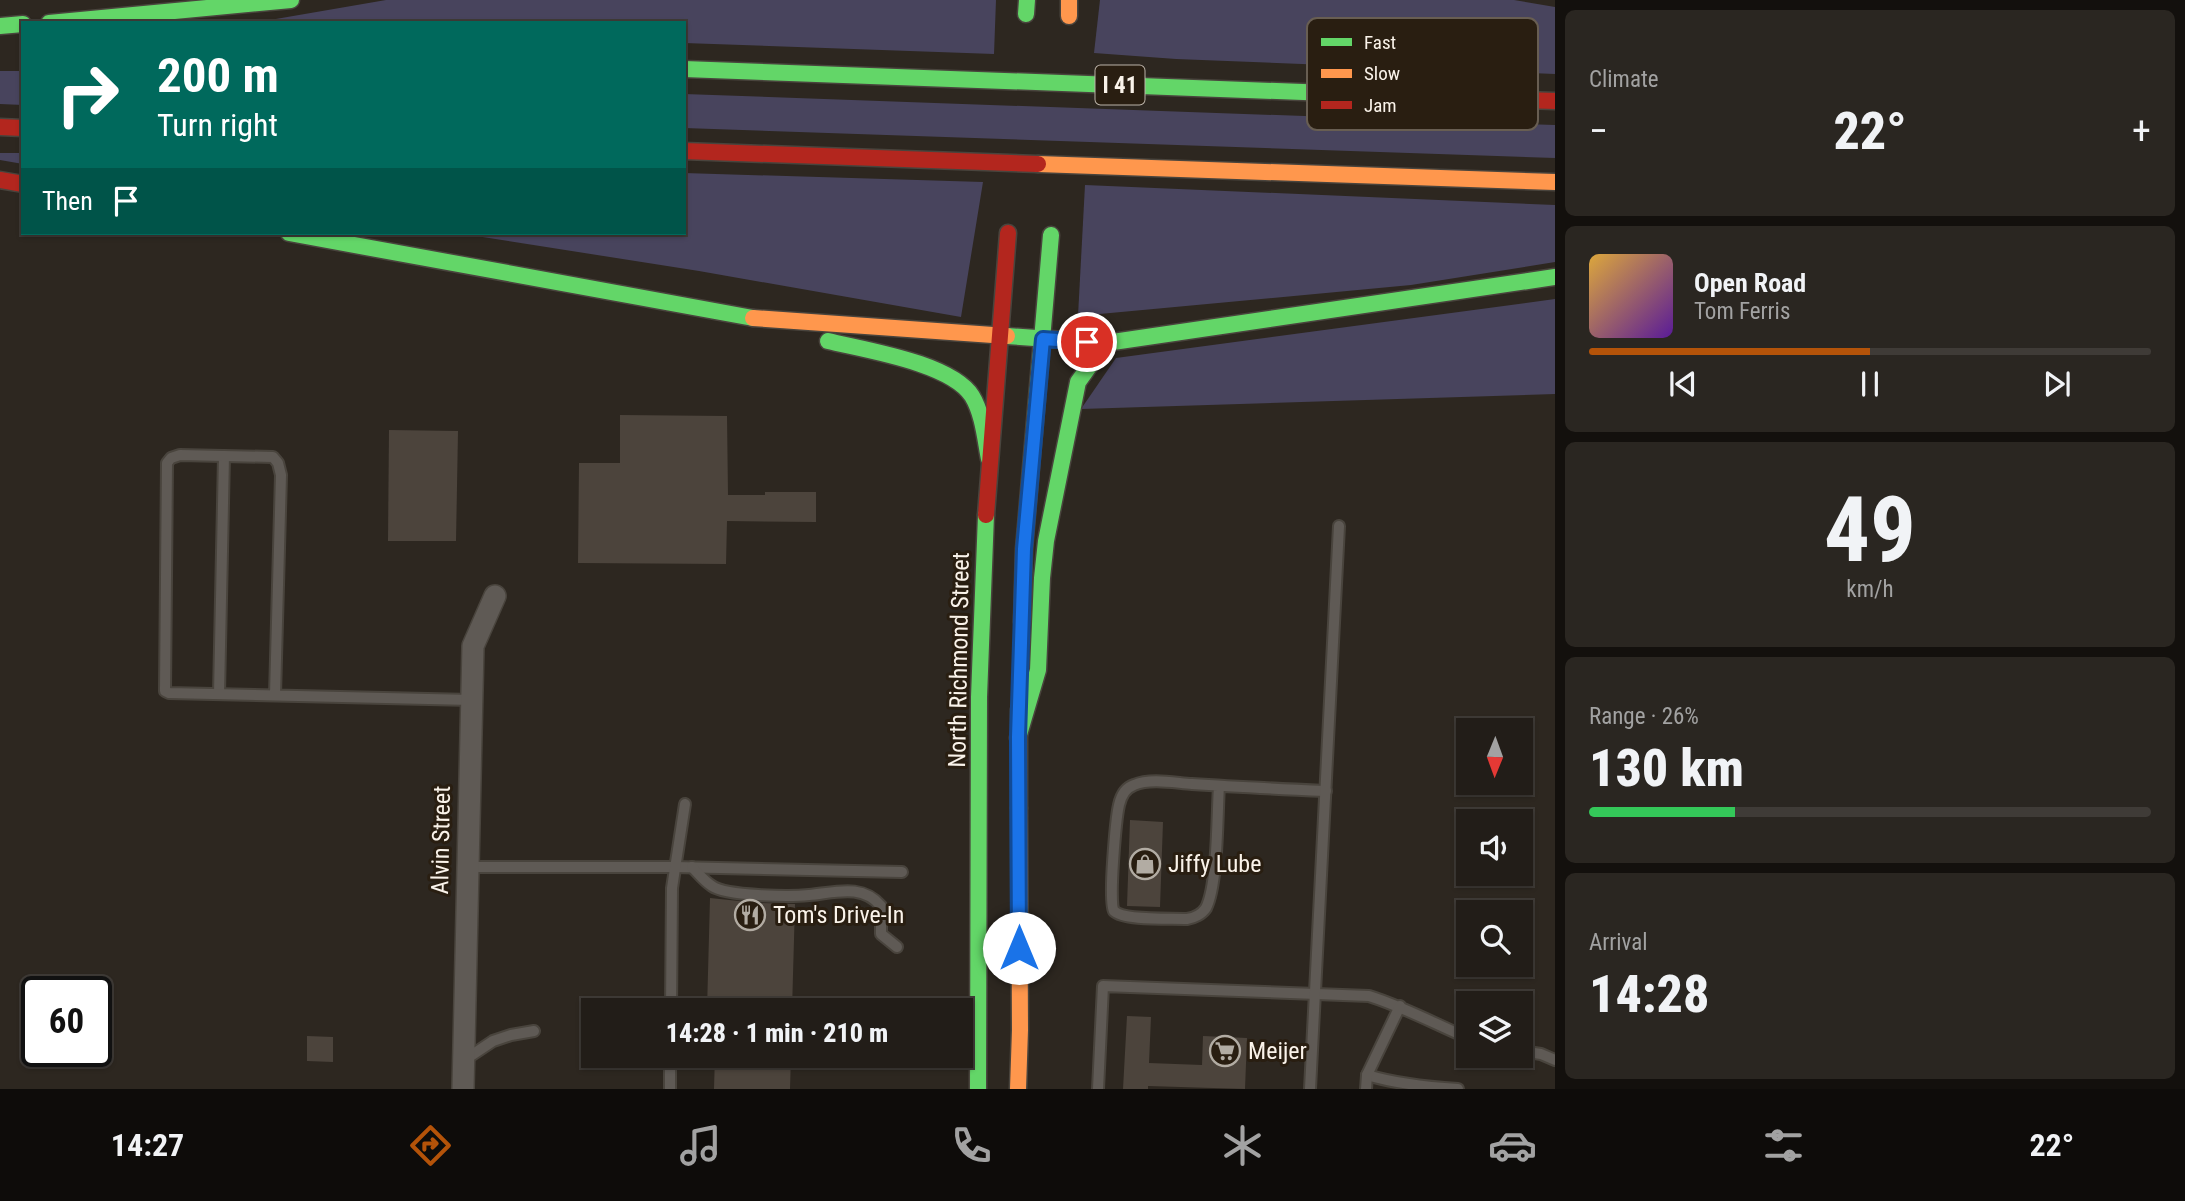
<!DOCTYPE html>
<meta charset="utf-8">
<style>
:root{--surface:#221d18;--page:#2a2621;--text:#f1f3f6;--muted:#a2a2a2;--line:#3f3b37;--accent:#b45309}
body{margin:0;font-family:"Roboto Condensed",sans-serif;background:var(--page);color:var(--text);height:100vh;display:flex;flex-direction:column;font-size:26px;white-space:nowrap}
*{box-sizing:border-box;margin:0}
p{font-size:23px;color:var(--muted)}
.icon{flex:none;width:38px;height:38px;fill:none;stroke:currentColor;stroke-width:2;stroke-linecap:round;stroke-linejoin:round}
.map{position:relative;flex:1;overflow:hidden}
.drawer{display:flex;flex-direction:column;gap:10px;padding:10px;background:#13100d;width:630px}
.drawer>*{flex:none}
.top-card{position:absolute;left:21px;top:21px;width:665px;height:214px;border-radius:0px;box-shadow:0 2px 5px #0004,0 0 0 2px var(--line);background:#00695c;color:#fff;overflow:hidden}
.needle{width:46px;rotate:181deg}
.tools{position:absolute;left:1456px;top:718px;display:grid;gap:14px}
.tools a{display:grid;place-items:center;width:77px;height:77px;border-radius:0px;background:var(--surface);box-shadow:0 2px 5px #0004,0 0 0 2px var(--line);font-size:35px}
.speed{position:absolute;left:21px;top:976px;display:flex;gap:14px;font-size:35px;font-weight:700;text-align:center}
.speed>*{display:grid;place-content:center;width:91px;height:91px;border-radius:50%;background:var(--surface);box-shadow:0 2px 5px #0004,0 0 0 2px var(--line);line-height:1}
.speed .limit{border:4px solid #111;border-radius:10px;background:#fff;color:#111}
.pin{position:absolute;display:grid;place-items:center;width:60px;height:60px;color:#fff;margin:-30px;border:4px solid #fff;border-radius:50%;box-shadow:0 2px 7px #0007}
.me{position:absolute;width:77px;margin:-38px;rotate:0deg;stroke-linejoin:round;filter:drop-shadow(0 0 5px #0008)}
.turn{display:flex;align-items:center;gap:24px;height:147px;padding:0 21px;font-size:32px}
.turn .icon{width:91px;height:91px;stroke-width:2.5}
.turn b{display:block;font-size:49px;line-height:60px}
.then{display:flex;align-items:center;height:66px;padding:0 21px;background:#0003;gap:14px;font-size:26px}
.big{font-size:52px;font-weight:800;line-height:1.1}
.drawer .tile{flex:1;display:flex;flex-direction:column;justify-content:center;gap:10px;min-width:0;padding:0 24px;border-radius:10px;background:var(--page)}
.drawer .dial{align-items:center;gap:0}
.dial b{font-size:91px;line-height:1}
.song{display:flex;align-items:center;gap:21px}
.cover{width:84px;height:84px;border-radius:10px;background:linear-gradient(135deg,hsl(40 70% 55%),hsl(270 70% 35%))}
.played{height:7px;border-radius:4px;background:linear-gradient(90deg,var(--accent) 50%,var(--line) 50%)}
.keys{display:flex;justify-content:space-around;direction:ltr}
.heat{display:flex;justify-content:space-between;align-items:center;font-size:38px;direction:ltr}
.charge{height:10px;border-radius:5px;background:linear-gradient(90deg,#34c759 26%,var(--line) 0)}
.trip{position:absolute;left:581px;top:998px;width:392px;height:70px;border-radius:0px;background:var(--surface);box-shadow:0 2px 5px #0004,0 0 0 2px var(--line);font-weight:800;line-height:70px;text-align:center}
.tabs{display:flex;height:112px;justify-content:space-around;align-items:center;background:#0e0c0a;color:var(--muted)}
.tabs .icon{width:49px;height:49px}
.tabs .current{color:var(--accent)}
.tabs b{font-size:32px;color:var(--text)}
main{display:flex;flex:1;min-height:0}
.map>svg:first-child{display:block}
</style>
<main>
<div class="map">
<svg width="1555" height="1089" viewBox="0 0 1555 1089">
<rect width="100%" height="100%" fill="#2d2720"/>
<g fill="#48445d">
<polygon points="386,0 996,0 994,54 684,43 684,23 252,23"/>
<polygon points="1100,0 1514,0 1555,7 1555,74 1176,59 1094,53"/>
<polygon points="0,71 23,71 23,105 0,104"/>
<polygon points="684,94 1555,125 1555,158 684,128"/>
<polygon points="0,153 23,153 23,164 0,160"/>
<polygon points="684,173 983,182 961,317 699,271 457,233 684,233"/>
<polygon points="1085,185 1555,205 1555,262 1411,285 1078,316"/>
<polygon points="1555,299 1555,394 1081,409 1116,358"/>
</g>
<g fill="#4c443c">
<polygon points="620,415 727,416 728,495 765,495 765,492 816,492 816,522 727,521 726,564 578,563 579,463 620,463"/>
<polygon points="389,430 458,431 456,541 388,541"/>
<polygon points="1130,820 1163,822 1160,907 1127,906"/>
<polygon points="710,898 758,903 795,904 792,1010 707,1010"/>
<polygon points="1127,1016 1151,1017 1149,1063 1202,1065 1203,1036 1247,1038 1245,1089 1148,1086 1148,1089 1123,1089"/>
<polygon points="307,1036 333,1037 333,1062 307,1061"/>
<polygon points="715,1055 791,1055 790,1089 714,1089"/>
</g>
<g fill="none" stroke-linecap="round" stroke-linejoin="round">
<g stroke="#49443d" stroke-width="14">
<g id="lane">
<polyline points="219,694 224,456"/>
<polyline points="275,695 281,475 278,463 273,457 180,455 171,458 167,463 165,691 169,693 472,700"/>
<path d="M1219,786C1217,815 1218,884 1206,908C1202,914 1194,918 1187,919C1172,918 1124,921 1114,911C1108,904 1116,818 1119,805C1121,796 1125,788 1134,785C1151,778 1175,783 1192,784C1237,787 1281,789 1326,791"/>
<polyline points="467,867 674,867 902,872"/>
<path d="M692,867C698,873 704,881 712,886C726,896 790,897 809,895C834,893 862,883 881,906V934L897,947"/>
<polyline points="671,1010 672,888 685,804"/>
<polyline points="1521,1051 1541,1054 1555,1060"/>
<polyline points="463,1061 493,1041 511,1035 534,1031"/>
<path d="M1367,1075C1397,1084 1426,1087 1458,1089"/>
<polyline points="670,1089 670,1055"/>
<path d="M1098,1089L1103,986L1369,996C1404,1007 1435,1024 1468,1038"/>
<polyline points="1310,1089 1339,526"/>
<polyline points="1366,1089 1367,1075 1400,1006"/>
</g>
</g>
<g stroke="#49443d" stroke-width="24">
<polyline id="street" points="463,1089 473,646 495,596"/>
</g>
<g stroke="#49443d" stroke-width="19">
<g id="fast">
<polyline points="1026,14 1027,0"/>
<polyline points="49,23 291,0"/>
<polyline points="0,26 23,24"/>
<polyline points="684,69 1409,96"/>
<polyline points="289,233 753,318"/>
<polyline points="1007,336 1106,343 1555,277"/>
<path d="M828,341C865,350 951,363 972,396C983,414 985,439 989,459"/>
<polyline points="1022,622 1024,549 1051,235"/>
<polyline points="1019,709 1019,808"/>
<polyline points="1018,738 1038,670 1042,578 1046,541 1078,382 1106,343"/>
<polyline points="978,1089 979,697 986,515"/>
</g>
</g>
<g stroke="#49443d" stroke-width="19">
<g id="slow">
<polyline points="1069,0 1069,16"/>
<polyline points="1038,164 1555,182"/>
<polyline points="753,318 1007,336"/>
<polyline points="1018,1089 1020,1030 1019,808"/>
</g>
</g>
<g stroke="#49443d" stroke-width="19">
<g id="jam">
<polyline points="1409,96 1555,101"/>
<polyline points="0,127 23,128"/>
<polyline points="684,151 1038,164"/>
<polyline points="0,180 23,184"/>
<polyline points="986,515 1008,233"/>
</g>
</g>
<use href="#lane" stroke="#5f5a55" stroke-width="10"/>
<use href="#street" stroke="#5f5a55" stroke-width="21"/>
<use href="#fast" stroke="#63d668" stroke-width="16"/>
<use href="#slow" stroke="#ff974d" stroke-width="16"/>
<use href="#jam" stroke="#b3261e" stroke-width="16"/>
</g>
<g fill="none" stroke-linecap="round" stroke-linejoin="round">
<g stroke="#114b97" stroke-width="18">
<polyline id="route" points="1019,948 1018,737 1024,549 1043,339 1087,342"/>
</g>
<use href="#route" stroke="#1a73e8" stroke-width="12"/>
</g>
<defs>
<g id="shop-ring" transform="scale(1.575)"><circle r="9.5" fill="#291e11" stroke="#b2aca3" stroke-width="1.5"/><path d="M-5-2.5h2.3a2.7 3.5 0 0 1 5.4 0H5L5.5 6h-11ZM-1.5-2.5h3a1.5 2.3 0 0 0-3 0Z" fill="#b2aca3"/></g>
<g id="restaurant-ring" transform="scale(1.575)"><circle r="9.5" fill="#291e11" stroke="#b2aca3" stroke-width="1.5"/><path d="M-5-6h1v4h1v-4h1v4h1v-4h1v5L-1.5 .5V6h-2V.5L-5-1ZM5-6V6H3V1.5H1.5Q1.5-4 5-6Z" fill="#b2aca3"/></g>
<g id="supermarket-ring" transform="scale(1.575)"><circle r="9.5" fill="#291e11" stroke="#b2aca3" stroke-width="1.5"/><path d="M-6-5.5h2.5l.6 2H6L4.5 2H-2.5L-4.4-4H-6ZM-1.5 3.2a1.3 1.3 0 1 0 .1 0ZM3 3.2a1.3 1.3 0 1 0 .1 0Z" fill="#b2aca3"/></g>
</defs>
<g fill-rule="evenodd">
<use href="#shop-ring" x="1145" y="864"/>
<use href="#restaurant-ring" x="750" y="915"/>
<use href="#supermarket-ring" x="1225" y="1051"/>
</g>
<g text-anchor="middle" stroke-width="6" stroke-linejoin="round" paint-order="stroke">
<rect fill="#291e11" stroke="#bbb3a9" stroke-width="2" x="1095.5" y="65.5" width="49" height="39" rx="5"/>
<g font-size="23" font-weight="bold" fill="#faf3ea">
<text x="1120" y="93">I 41</text>
</g>
<g font-size="24" fill="#faf3ea" stroke="#291e11">
<text transform="translate(959 660) rotate(-89)" y="8">North Richmond Street</text>
<text transform="translate(441 840) rotate(-89)" y="8">Alvin Street</text>
</g>
<g font-size="24" fill="#faf3ea" stroke="#291e11" text-anchor="start">
<text x="1168" y="872">Jiffy Lube</text>
<text x="773" y="923">Tom's Drive-In</text>
<text x="1248" y="1059">Meijer</text>
</g>
</g>
<rect x="1307" y="18" width="231" height="112" rx="10" fill="#291e11" stroke="#685e52" stroke-width="2"/>
<rect x="1321" y="38" width="31" height="8" fill="#63d668"/>
<rect x="1321" y="69" width="31" height="9" fill="#ff974d"/>
<rect x="1321" y="101" width="31" height="8" fill="#b3261e"/>
<g font-size="19" fill="#faf3ea">
<text x="1364" y="49">Fast</text>
<text x="1364" y="80">Slow</text>
<text x="1364" y="112">Jam</text>
</g>
</svg>
<div class="tools">
<a><svg class="needle" viewBox="-14 -14 28 28"><path d="M0-13l5 13h-10z" fill="#e53935"/><path d="M0 13l5-13h-10z" fill="#a2a2a2"/></svg></a>
<a><svg class="icon" aria-label="sound" viewBox="0 0 24 24"><path d="M4 9h4l5-4v14l-5-4H4zM17 9q2 3 0 6"/></svg></a>
<a><svg class="icon" aria-label="search" viewBox="0 0 24 24"><circle cx="10" cy="10" r="6"/><path d="M15 15l6 6"/></svg></a>
<a><svg class="icon" aria-label="layers" viewBox="0 0 24 24"><path d="M12 4l9 5-9 5-9-5zM3 14l9 5 9-5"/></svg></a>
</div>
<div class="speed"><div class="limit">60</div></div>
<div class="pin" style="left:1087px;top:342px;background:#d93025"><svg class="icon" aria-label="arrive" viewBox="0 0 24 24"><path d="M6 21V4h12l-3 4 3 4H6"/></svg></div>
<svg class="me" style="left:1019px;top:948px" viewBox="-20 -20 40 40"><circle r="19" fill="#fff"/><path d="M0-13L10 11 0 6-10 11z" fill="#1a73e8"/></svg>
<div class="trip">14:28 · 1 min · 210 m</div>
<div class="top-card">
<div class="turn"><svg class="icon" aria-label="right" viewBox="0 0 24 24"><path d="M7 20v-9h11M14 6l5 5-5 5"/></svg><div><b>200 m</b>Turn right</div></div>
<div class="then">Then<svg class="icon" aria-label="arrive" viewBox="0 0 24 24"><path d="M6 21V4h12l-3 4 3 4H6"/></svg></div>
</div>
</div>
<section class="drawer">
<div class="tile"><p>Climate</p>
<div class="heat"><a>−</a><b class="big">22°</b><a>+</a></div>
</div>
<div class="tile">
<div class="song"><i class="cover"></i><div><b>Open Road</b><p>Tom Ferris</p></div></div>
<div class="played"></div>
<div class="keys"><svg class="icon" aria-label="previous" viewBox="0 0 24 24"><path d="M18 5L8 12l10 7zM5 5v14"/></svg><svg class="icon" aria-label="pause" viewBox="0 0 24 24"><path d="M8 5v14M16 5v14"/></svg><svg class="icon" aria-label="next" viewBox="0 0 24 24"><path d="M6 5l10 7-10 7zM19 5v14"/></svg></div>
</div>
<div class="tile dial"><b>49</b><p>km/h</p></div>
<div class="tile"><p>Range · 26%</p><b class="big">130 km</b><div class="charge"></div></div>
<div class="tile"><p>Arrival</p><b class="big">14:28</b></div>
</section>
</main>
<nav class="tabs">
<b>14:27</b>
<svg class="icon current" aria-label="directions" viewBox="0 0 24 24"><path d="M12 3l9 9-9 9-9-9zM9 14v-3h6M13 9l2 2-2 2"/></svg>
<svg class="icon" aria-label="music" viewBox="0 0 24 24"><path d="M9 18V5l10-2v13"/><circle cx="6" cy="18" r="3"/><circle cx="16" cy="16" r="3"/></svg>
<svg class="icon" aria-label="phone" viewBox="0 0 24 24"><path d="M5 4h4l2 5-3 2q2 4 5 5l2-3 5 2v4C11 20 4 13 5 4z"/></svg>
<svg class="icon" aria-label="climate" viewBox="0 0 24 24"><path d="M12 3v18M4 7l16 10M4 17L20 7"/></svg>
<svg class="icon" aria-label="car" viewBox="0 0 24 24"><path d="M5 17H2v-5l4-1 3-4h7l3 4 3 1v5h-3M9 17h6M6 11h13"/><circle cx="7" cy="17" r="2"/><circle cx="17" cy="17" r="2"/></svg>
<svg class="icon" aria-label="filters" viewBox="0 0 24 24"><path d="M4 7h16M4 17h16"/><circle cx="9" cy="7" r="2"/><circle cx="15" cy="17" r="2"/></svg>
<b>22°</b>
</nav>
